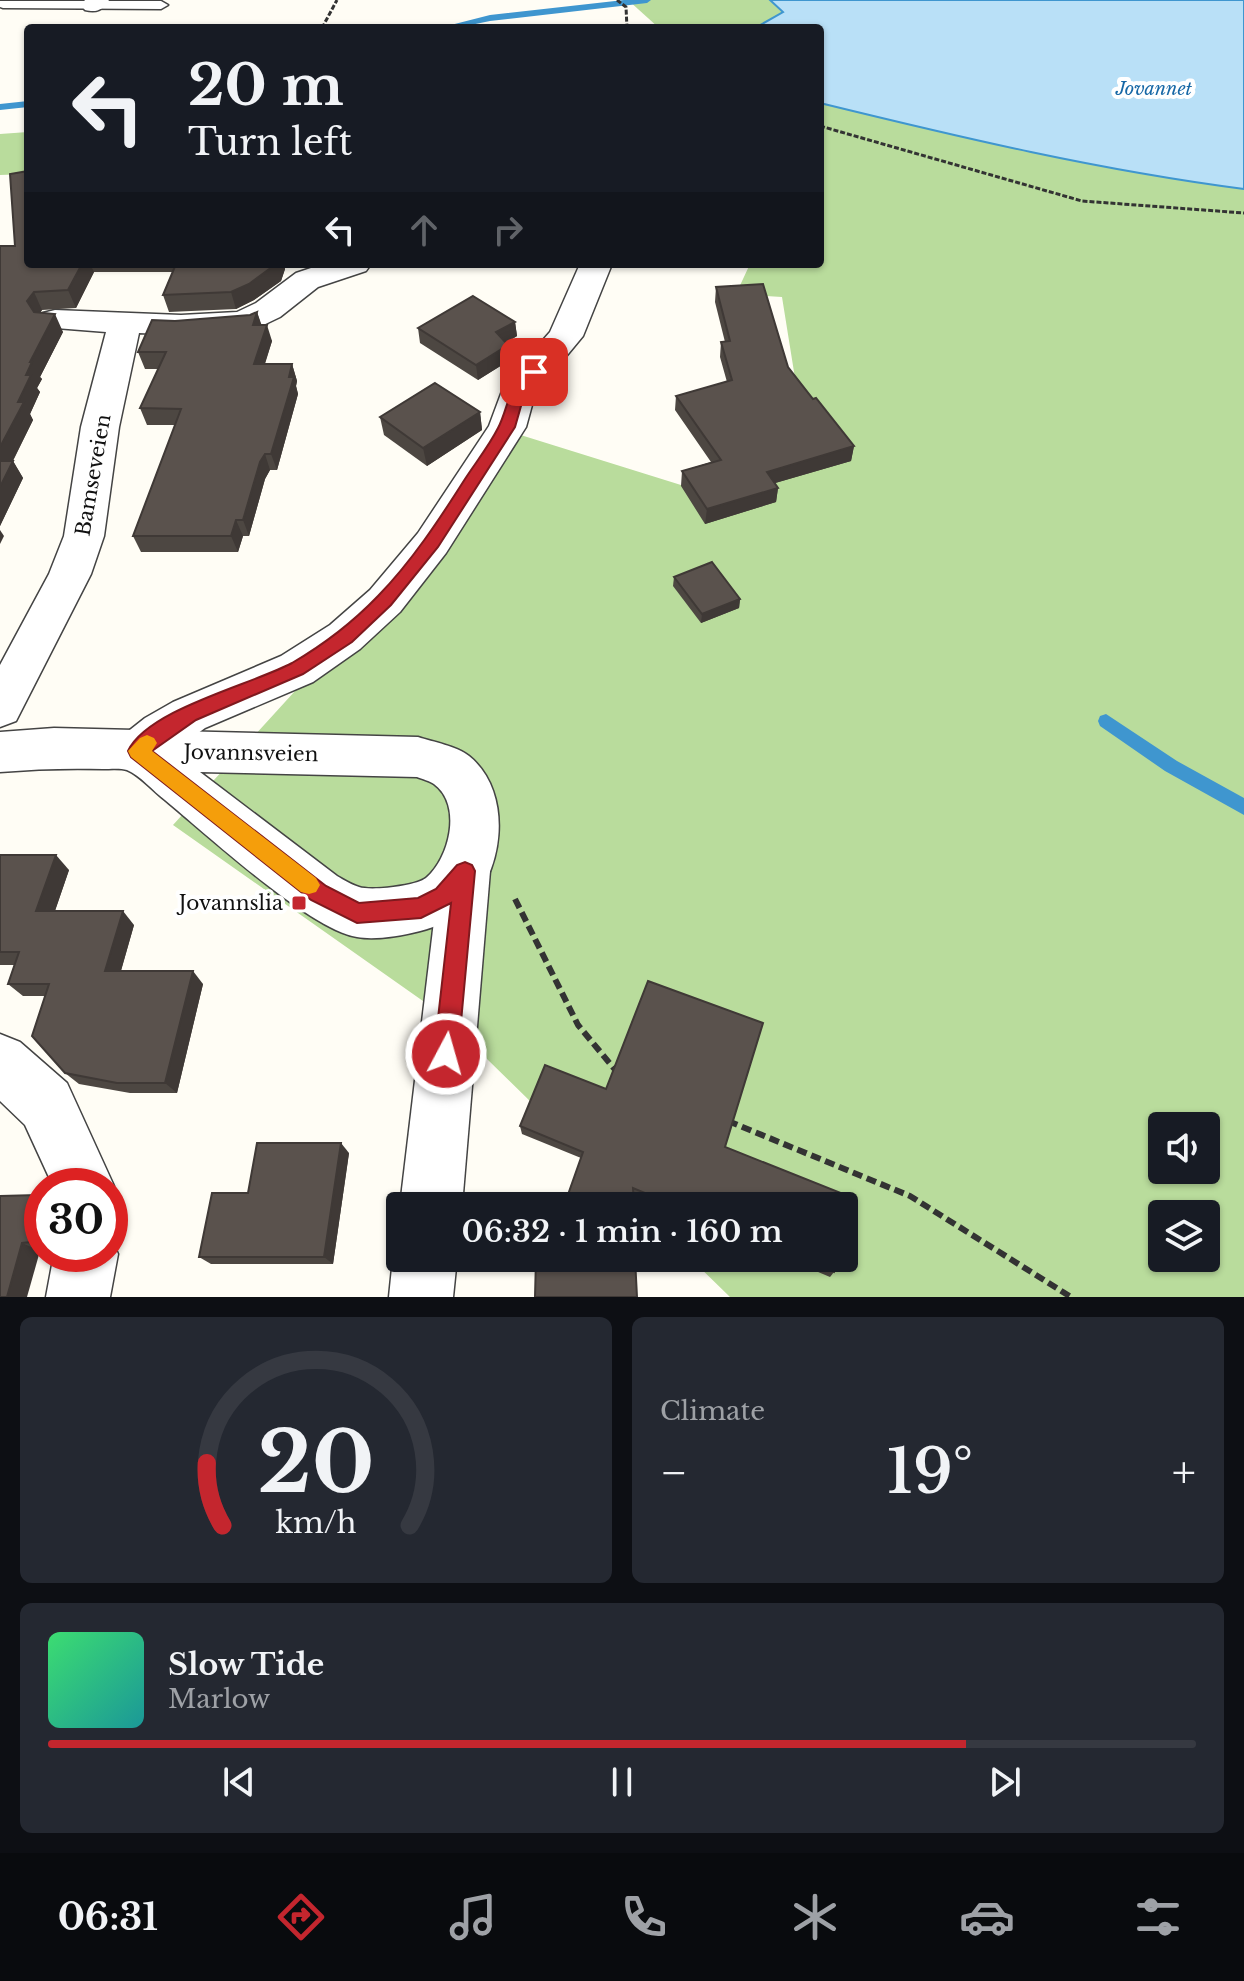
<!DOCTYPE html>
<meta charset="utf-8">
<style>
:root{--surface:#171b24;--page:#242831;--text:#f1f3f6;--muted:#9ea1a6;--line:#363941;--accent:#c4262e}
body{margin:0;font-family:"Libre Baskerville",serif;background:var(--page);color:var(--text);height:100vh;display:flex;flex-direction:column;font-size:30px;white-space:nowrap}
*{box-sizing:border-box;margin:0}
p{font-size:26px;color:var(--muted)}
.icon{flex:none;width:44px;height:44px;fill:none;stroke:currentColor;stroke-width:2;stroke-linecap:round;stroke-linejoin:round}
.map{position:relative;height:1297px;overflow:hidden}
.details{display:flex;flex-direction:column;gap:20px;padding:20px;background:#0d0f14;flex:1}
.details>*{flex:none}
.guide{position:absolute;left:24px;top:24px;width:800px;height:244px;border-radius:8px;box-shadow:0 2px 6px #0004;background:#171b24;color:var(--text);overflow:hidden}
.fabs{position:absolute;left:1148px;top:1112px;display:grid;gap:16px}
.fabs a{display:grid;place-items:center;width:72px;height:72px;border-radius:8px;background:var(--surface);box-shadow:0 2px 6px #0004;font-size:40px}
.speed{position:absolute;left:24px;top:1168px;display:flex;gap:16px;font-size:40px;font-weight:700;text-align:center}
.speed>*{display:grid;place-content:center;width:104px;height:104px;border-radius:50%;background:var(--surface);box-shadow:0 2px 6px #0004;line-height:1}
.speed .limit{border:12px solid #d22;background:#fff;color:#111}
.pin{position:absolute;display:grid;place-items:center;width:68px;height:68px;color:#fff;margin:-34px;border-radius:16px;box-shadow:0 4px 12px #0006}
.me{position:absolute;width:88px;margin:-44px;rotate:6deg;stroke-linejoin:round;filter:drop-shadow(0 0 6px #0008)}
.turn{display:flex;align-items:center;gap:28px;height:168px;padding:0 32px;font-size:36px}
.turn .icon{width:104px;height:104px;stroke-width:2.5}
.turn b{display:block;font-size:56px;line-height:68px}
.lanes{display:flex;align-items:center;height:76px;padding:0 32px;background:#0003;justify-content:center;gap:40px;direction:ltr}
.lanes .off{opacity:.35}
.big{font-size:60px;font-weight:600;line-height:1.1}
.details .card{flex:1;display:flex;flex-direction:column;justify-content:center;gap:12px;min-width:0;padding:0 28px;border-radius:12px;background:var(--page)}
.details .dial{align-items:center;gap:0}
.dial svg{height:208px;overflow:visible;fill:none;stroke:var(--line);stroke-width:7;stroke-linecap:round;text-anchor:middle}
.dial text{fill:var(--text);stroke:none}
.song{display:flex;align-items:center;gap:24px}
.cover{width:96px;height:96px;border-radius:12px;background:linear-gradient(135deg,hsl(140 70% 55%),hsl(180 70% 35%))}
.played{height:8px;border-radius:4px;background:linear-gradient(90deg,var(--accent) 80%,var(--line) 80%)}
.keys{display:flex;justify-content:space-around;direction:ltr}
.heat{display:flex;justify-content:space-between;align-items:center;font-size:44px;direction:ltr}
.details .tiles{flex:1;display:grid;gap:20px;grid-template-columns:1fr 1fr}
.card:last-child{grid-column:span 2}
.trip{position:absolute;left:386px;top:1192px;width:472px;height:80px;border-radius:8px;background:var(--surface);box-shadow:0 2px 6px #0004;font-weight:600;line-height:80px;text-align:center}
.dock{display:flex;height:128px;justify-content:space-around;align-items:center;background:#090b0e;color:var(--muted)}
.dock .icon{width:56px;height:56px}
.dock .on{color:var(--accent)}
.dock b{font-size:36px;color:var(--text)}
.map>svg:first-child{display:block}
</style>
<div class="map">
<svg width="1244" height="1297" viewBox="0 0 1244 1297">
<rect width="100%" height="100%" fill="#fffdf5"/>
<g fill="#b9dc9c" fill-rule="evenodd">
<polygon points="628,0 770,0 783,12 755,28 659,28"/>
<path d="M820,103C963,138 1098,170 1244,189V1297H730L690,1258H844V1206H637L440,1013L173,825L367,612L511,432L697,490L807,453L782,297L736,294L750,264H820ZM1162,1126H1206V1170H1162ZM1162,1214H1206V1258H1162Z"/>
<polygon points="28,132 28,174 0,175 0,134"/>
</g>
<path fill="#b9e0f7" stroke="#3f96cf" stroke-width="2" d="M770,0H1244V189C1098,170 963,138 820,103V28H755L783,12Z"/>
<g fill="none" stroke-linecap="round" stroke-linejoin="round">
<g fill="#3f96cf" fill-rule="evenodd">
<polygon points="624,0 651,0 647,3 490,21 456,28 439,28 490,15"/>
<polygon points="28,101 28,107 0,110 0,104"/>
<polygon points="1106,714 1177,761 1244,798 1244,815 1165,771 1100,726 1098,721 1100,716"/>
</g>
<g stroke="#444" stroke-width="3">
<polygon id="service" points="0,1 161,1 168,5 161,9 3,8 0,7"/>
</g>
<g stroke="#444" stroke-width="3">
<g id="minor">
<path d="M85,0H109C102,10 97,13 85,10L81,5Z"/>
<polygon points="323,264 371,264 366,271 318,287 280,317 255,329 181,335 139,333 119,427 104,536 91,574 16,721 0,727 0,665 49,574 64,536 81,427 106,332 43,327 38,320 43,313 55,310 181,315 237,312 256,303 296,273"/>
<polygon points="580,264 612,264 583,336 535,394 526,427 446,553 400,612 360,649 313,682 205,728 155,765 138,771 121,765 114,751 121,737 145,718 173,702 281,656 330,625 370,590 418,533 489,426 505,383 550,332"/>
<polygon points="465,848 483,855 490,871 462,1206 400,1206 440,871 447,855"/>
<polygon points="0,1034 20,1042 67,1083 114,1186 110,1197 110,1186 53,1186 25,1125 0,1101"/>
<polygon points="110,1236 118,1254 110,1297 46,1297 54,1254 110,1254"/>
<polygon points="400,1242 400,1258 457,1258 453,1297 389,1297 393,1258"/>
</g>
</g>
<g stroke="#444" stroke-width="3">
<path id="tertiary" d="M54,728L418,737C433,742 457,746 469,756C515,793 504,878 461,913C440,930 383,942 357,937C310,930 205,833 165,800C154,792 140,775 127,770C121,768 110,769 103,769C68,768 35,769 0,772V732ZM200,772L417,777C422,779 430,781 434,784C463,805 449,859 426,878C416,886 371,891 359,887C352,885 344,880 337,876Z"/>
</g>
<g stroke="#333" stroke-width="3" stroke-dasharray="5 2" stroke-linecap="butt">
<polyline points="617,0 626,7 627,28"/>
<polyline points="322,28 337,0"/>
<polyline points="820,126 1082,201 1244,213"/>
</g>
<g stroke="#333" stroke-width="6" stroke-dasharray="10 5" stroke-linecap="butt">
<polyline points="515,899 578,1025 617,1072"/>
<polyline points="728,1121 910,1196 1071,1297"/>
</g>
<use href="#service" fill="#fff" fill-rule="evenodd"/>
<use href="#minor" fill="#fff" fill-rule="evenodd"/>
<use href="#tertiary" fill="#fff" fill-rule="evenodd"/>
</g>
<g fill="#4d4742">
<polygon points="0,246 28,264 284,264 285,269 281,281 254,300 236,309 169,312 163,295 173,272 136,272 135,271 136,272 94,272 76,308 42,310 40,313 63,332 40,377 42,379 37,388 40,392 30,414 33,420 13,461 23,478 0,526"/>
<polygon points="716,287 788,367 813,399 854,446 851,461 775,483 778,488 776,502 705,524 681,486 682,471 711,462 675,410 676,396 727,382 720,357 721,342 725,342 715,302"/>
<polygon points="257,312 261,325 272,341 265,364 292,364 297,381 296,386 298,394 277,470 270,470 265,479 249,536 243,536 238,552 141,552 133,536 175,425 147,425 140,408 158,369 145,369 138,352 175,321 250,315"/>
<polygon points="515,322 517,336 506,343 510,360 478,380 420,343 418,328"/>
<polygon points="480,412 482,430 427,466 384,435 380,417"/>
<polygon points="674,577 740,599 739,608 701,623 673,586"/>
<polygon points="0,855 69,870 55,911 134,925 121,971 203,984 177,1093 130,1093 79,1084 65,1073 45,996 23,996 8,984 14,965 0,965"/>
<polygon points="520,1126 725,1147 844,1206 659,1206 633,1195 581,1158 522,1134"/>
<polygon points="349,1153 333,1264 211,1264 199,1257 248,1193"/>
<polygon points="42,1198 42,1250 40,1251 0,1297"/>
<polygon points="785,1258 838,1258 834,1272 830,1277"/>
</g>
<g fill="#3f3936">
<polygon points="82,264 90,264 94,272 76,308 68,290"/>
<polygon points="276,264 284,264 285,269 281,281 254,300 236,309 231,292"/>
<polygon points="34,292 42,310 36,318 27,301"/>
<polygon points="257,312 263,329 253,325"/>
<polygon points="55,314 63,332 40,377 42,379 37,388 40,392 30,414 33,420 4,478 0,472 0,447 18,402 30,362"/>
<polygon points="515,322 517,336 498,347 496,332"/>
<polygon points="267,325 272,341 259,381 254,364"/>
<polygon points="508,345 510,360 478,380 476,365"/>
<polygon points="292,364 297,381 296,386 298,394 277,470 271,454"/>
<polygon points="480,412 482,430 427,466 423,448"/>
<polygon points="854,446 851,461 765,486 767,472"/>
<polygon points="265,454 270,470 265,479 249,536 243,520 260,462"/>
<polygon points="13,461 23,478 0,526 0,487"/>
<polygon points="778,488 776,502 705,524 707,509"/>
<polygon points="236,520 243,536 238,552 231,536"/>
<polygon points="0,530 4,536 0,544"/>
<polygon points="740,599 739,608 701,623 702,614"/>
<polygon points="56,855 69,870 50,925 36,911"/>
<polygon points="123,911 134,925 117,984 105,971"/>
<polygon points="193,971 203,984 177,1093 165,1083"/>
<polygon points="341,1143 349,1153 333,1264 324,1257"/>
<polygon points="42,1207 42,1247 31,1242"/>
<polygon points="22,1243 40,1251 27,1297 7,1297"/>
</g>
<g fill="#5a524d" stroke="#3f3936" stroke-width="2">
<polygon points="28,171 28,264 82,264 68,290 34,292 27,301 34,312 55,314 30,362 32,362 26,375 31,375 18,402 24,402 0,447 0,246 15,246 10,174"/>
<polygon points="176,264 276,264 249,284 231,292 163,295"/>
<polygon points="763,284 788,367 813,399 816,398 854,446 767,472 778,488 707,509 682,471 721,460 676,396 732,380 721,342 730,341 716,287"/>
<polygon points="473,296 515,322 496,332 508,345 476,365 418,328"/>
<polygon points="257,312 253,325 267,325 254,364 292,364 289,377 294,377 271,454 265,454 260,462 243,520 236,520 231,536 133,536 181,409 140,408 166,352 138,352 152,320 175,321 250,315"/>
<polygon points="435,383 480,412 423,448 380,417"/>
<polygon points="0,461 13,461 0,487"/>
<polygon points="712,562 740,599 702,614 674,577"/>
<polygon points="0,855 56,855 36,911 123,911 105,971 193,971 165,1083 117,1083 65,1073 32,1036 49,984 8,984 19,952 0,952"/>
<polygon points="648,981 763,1023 725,1147 851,1197 844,1229 844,1206 676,1206 633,1188 634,1206 564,1206 583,1152 520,1126 545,1065 606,1089"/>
<polygon points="257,1143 341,1143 324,1257 199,1257 212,1193 248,1193"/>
<polygon points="37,1195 35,1200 42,1200 42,1207 31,1242 22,1243 7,1297 0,1297 0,1196"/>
<polygon points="536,1258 635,1258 637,1297 535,1297"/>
<polygon points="802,1258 838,1258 834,1272"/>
</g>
<path fill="#c4262e" stroke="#7f191e" stroke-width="2" d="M534,368L542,372L525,392L515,427L438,547L391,605L352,642L303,674L196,720L152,751L326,886L359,903L418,898L436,889L457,865L465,862L472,865L475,871L458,1054L454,1062L446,1066L438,1062L434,1054L451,903L421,918L357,923L311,900L131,757L128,751C148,709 251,685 292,663C323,645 353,622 378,596C412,561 439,520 465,479C476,462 489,446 498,428C509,408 509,376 534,368Z"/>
<polygon fill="#f59e0b" points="147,735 154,738 157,743 152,751 316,878 320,885 316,892 309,894 301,892 131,757 128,751 140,738"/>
<rect fill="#c4262e" stroke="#fff" stroke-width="3" x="291" y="895" width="16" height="16" rx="4"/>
<g text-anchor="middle" stroke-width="8" stroke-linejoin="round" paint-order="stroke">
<g font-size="18" font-style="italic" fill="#1768a6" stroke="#fff">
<text x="1154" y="95">Jovannet</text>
</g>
<g font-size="20" fill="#111" stroke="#fff">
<text transform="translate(93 475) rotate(-80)" y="7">Bamseveien</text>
<text transform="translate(251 753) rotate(1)" y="7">Jovannsveien</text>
</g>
<g font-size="20" fill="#111" stroke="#fff" text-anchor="end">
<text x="283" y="910">Jovannslia</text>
</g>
</g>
</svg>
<div class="fabs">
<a><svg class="icon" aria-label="sound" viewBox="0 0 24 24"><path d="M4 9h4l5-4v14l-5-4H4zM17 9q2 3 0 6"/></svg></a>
<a><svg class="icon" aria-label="layers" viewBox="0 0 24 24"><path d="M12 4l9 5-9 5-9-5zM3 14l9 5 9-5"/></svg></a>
</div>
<div class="speed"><div class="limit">30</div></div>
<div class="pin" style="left:534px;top:372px;background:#d93025"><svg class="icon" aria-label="arrive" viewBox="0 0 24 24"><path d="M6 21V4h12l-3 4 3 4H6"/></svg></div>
<svg class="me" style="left:446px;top:1054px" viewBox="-20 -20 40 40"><circle r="17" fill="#c4262e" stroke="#fff" stroke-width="3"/><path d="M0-11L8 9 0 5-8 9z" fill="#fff"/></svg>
<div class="trip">06:32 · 1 min · 160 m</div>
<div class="guide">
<div class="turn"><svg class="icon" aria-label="left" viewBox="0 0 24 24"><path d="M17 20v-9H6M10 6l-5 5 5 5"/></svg><div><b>20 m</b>Turn left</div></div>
<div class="lanes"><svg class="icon" aria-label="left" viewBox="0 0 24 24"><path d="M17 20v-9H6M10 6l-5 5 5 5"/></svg><svg class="icon off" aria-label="ahead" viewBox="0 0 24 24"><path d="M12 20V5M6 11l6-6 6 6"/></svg><svg class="icon off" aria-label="right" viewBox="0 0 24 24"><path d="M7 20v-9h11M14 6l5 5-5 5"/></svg></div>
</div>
</div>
<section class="details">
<div class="tiles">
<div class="card dial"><svg viewBox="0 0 100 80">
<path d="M14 69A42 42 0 1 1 86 69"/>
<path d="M14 69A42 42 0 0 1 8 45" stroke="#c4262e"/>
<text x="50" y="56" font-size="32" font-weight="700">20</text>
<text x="50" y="72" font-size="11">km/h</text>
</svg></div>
<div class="card"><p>Climate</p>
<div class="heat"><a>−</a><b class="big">19°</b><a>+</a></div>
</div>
<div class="card">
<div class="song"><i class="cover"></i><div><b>Slow Tide</b><p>Marlow</p></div></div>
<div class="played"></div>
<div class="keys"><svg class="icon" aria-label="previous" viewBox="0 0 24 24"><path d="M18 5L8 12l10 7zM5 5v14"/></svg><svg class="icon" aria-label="pause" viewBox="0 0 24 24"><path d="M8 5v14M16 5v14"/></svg><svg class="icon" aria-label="next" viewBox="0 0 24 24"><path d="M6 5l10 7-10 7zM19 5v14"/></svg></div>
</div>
</div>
</section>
<nav class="dock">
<b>06:31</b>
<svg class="icon on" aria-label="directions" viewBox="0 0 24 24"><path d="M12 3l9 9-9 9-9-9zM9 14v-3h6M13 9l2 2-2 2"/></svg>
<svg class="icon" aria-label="music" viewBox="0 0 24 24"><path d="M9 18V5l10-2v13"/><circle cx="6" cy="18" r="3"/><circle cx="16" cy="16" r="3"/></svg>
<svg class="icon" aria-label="phone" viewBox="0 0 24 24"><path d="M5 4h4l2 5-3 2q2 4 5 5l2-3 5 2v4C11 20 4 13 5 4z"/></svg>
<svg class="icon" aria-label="climate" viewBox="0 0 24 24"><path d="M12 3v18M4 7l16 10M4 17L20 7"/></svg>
<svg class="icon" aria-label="car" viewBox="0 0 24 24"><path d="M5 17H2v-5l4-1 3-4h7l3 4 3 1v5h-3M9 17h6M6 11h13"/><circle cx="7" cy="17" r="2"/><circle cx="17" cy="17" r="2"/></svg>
<svg class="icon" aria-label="filters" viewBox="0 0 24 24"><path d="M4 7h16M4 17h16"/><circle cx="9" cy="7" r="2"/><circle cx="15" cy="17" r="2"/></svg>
</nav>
